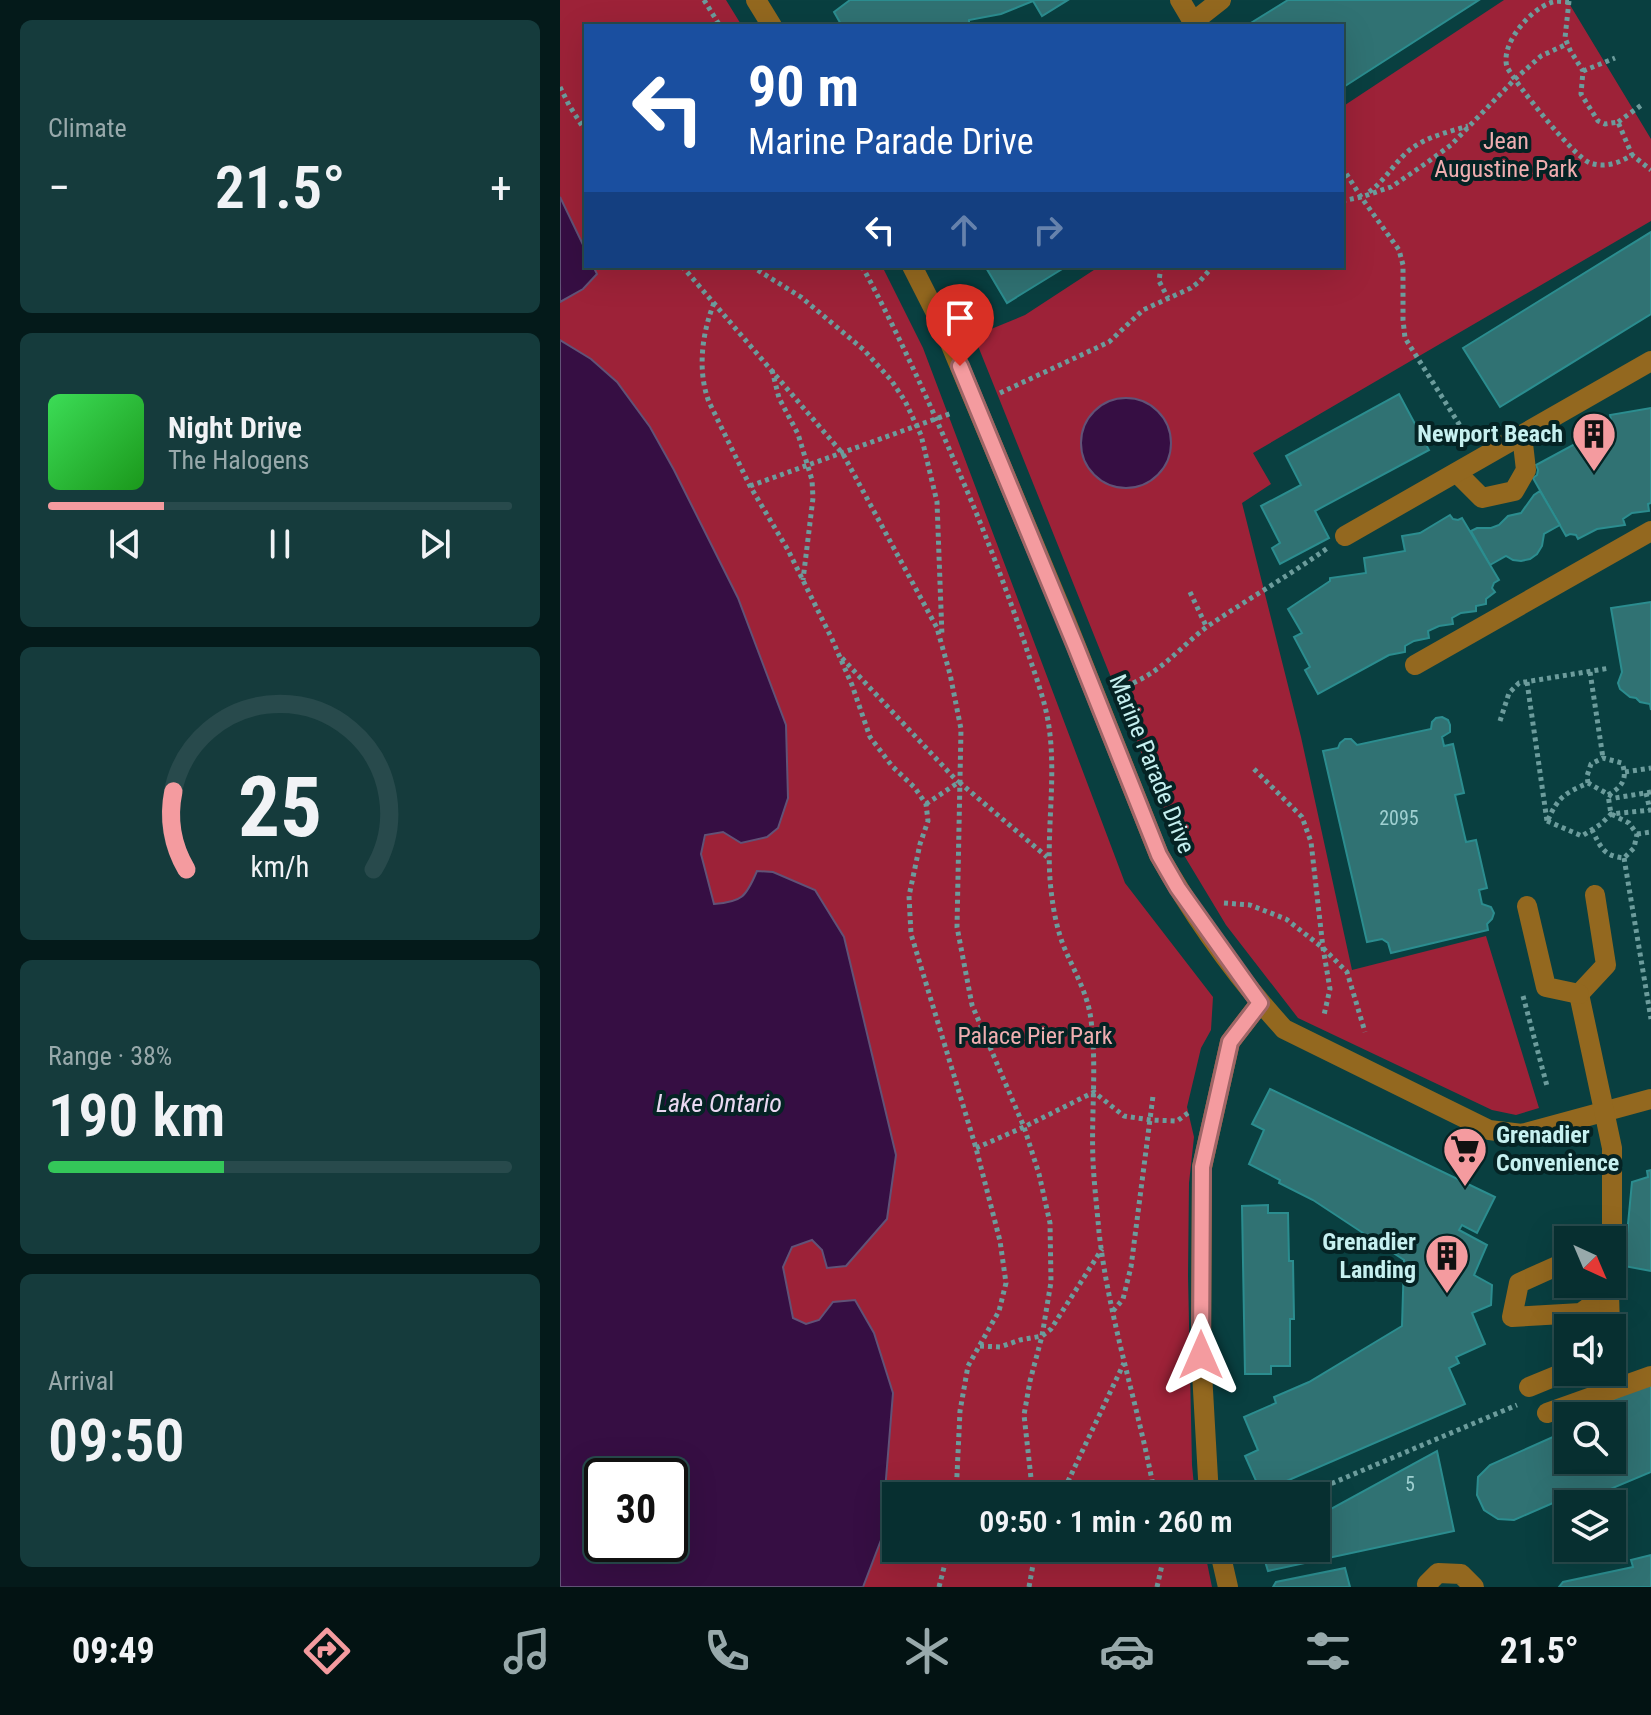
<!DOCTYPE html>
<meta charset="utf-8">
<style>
:root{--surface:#072f30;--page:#153b3c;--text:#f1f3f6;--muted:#98a9ab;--line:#284a4c;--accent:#f49b9f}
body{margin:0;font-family:"Roboto Condensed",sans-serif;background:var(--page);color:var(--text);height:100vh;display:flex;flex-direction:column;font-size:30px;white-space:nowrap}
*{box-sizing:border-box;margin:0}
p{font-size:26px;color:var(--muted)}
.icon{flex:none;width:44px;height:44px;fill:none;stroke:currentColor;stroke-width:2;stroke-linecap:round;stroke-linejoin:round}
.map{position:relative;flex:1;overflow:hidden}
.sheet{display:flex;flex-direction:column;gap:20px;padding:20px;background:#041a1a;width:560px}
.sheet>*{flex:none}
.top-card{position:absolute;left:24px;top:24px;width:760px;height:244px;border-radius:0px;box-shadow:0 8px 32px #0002,0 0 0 2px var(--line);background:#1a4fa0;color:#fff;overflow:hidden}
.needle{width:52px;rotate:136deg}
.tools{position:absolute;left:994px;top:1226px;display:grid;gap:16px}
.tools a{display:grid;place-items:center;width:72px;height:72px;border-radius:0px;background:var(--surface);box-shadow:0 8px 32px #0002,0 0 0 2px var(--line);font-size:40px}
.speed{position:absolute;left:24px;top:1458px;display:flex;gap:16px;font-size:40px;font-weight:700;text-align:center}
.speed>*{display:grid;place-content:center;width:104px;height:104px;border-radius:50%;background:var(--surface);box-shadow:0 8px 32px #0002,0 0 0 2px var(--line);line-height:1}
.speed .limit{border:4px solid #111;border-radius:12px;background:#fff;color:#111}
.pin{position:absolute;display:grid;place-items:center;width:68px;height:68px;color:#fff;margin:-82px -34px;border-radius:50% 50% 50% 0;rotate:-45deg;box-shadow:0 0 8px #0007}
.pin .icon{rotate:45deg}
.me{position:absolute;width:88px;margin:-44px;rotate:0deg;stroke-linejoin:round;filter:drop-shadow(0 0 6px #0008)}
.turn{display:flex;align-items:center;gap:28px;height:168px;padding:0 32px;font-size:36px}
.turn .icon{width:104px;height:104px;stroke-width:2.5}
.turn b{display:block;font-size:56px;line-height:68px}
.lanes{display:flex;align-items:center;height:76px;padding:0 32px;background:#0003;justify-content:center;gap:40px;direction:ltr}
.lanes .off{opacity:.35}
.big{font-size:60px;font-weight:600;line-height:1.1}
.sheet .tile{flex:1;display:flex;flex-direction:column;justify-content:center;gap:12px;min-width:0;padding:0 28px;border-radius:12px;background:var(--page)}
.sheet .dial{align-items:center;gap:0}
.dial svg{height:208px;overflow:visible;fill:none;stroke:var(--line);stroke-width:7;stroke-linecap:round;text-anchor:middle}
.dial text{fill:var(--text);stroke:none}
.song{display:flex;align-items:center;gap:24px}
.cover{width:96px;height:96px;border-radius:12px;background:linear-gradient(135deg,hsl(130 70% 55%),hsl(120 70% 35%))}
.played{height:8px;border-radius:4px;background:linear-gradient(90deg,var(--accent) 25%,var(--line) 25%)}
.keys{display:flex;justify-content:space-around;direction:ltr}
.heat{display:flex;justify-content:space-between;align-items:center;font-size:44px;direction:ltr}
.charge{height:12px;border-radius:6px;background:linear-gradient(90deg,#34c759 38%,var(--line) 0)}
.trip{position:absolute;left:322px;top:1482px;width:448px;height:80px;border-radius:0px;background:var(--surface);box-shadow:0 8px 32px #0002,0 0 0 2px var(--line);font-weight:600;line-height:80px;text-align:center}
.dock{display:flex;height:128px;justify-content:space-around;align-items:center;background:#031313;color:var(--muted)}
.dock .icon{width:56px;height:56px}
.dock .active{color:var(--accent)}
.dock b{font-size:36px;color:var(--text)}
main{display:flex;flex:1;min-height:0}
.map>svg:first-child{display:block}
</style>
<main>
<section class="sheet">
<div class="tile"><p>Climate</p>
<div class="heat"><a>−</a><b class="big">21.5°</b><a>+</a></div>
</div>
<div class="tile">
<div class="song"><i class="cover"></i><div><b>Night Drive</b><p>The Halogens</p></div></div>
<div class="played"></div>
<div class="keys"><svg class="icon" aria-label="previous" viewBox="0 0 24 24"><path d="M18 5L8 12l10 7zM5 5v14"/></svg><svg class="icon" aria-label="pause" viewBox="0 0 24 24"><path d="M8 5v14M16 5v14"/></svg><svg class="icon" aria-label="next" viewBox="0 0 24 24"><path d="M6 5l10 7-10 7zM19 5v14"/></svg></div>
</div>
<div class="tile dial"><svg viewBox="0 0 100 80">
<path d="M14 69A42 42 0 1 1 86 69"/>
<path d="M14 69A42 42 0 0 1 9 39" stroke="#f49b9f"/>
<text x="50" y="56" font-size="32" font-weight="700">25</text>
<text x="50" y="72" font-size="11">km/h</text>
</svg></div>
<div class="tile"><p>Range · 38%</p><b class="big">190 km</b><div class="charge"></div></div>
<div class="tile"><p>Arrival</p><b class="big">09:50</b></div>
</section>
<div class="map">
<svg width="1091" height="1587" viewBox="0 0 1091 1587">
<rect width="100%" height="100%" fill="#093f40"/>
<g fill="#9d2238">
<polygon points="0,0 166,0 182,26 26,26 26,251 0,197"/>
<polygon points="944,0 1007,0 1091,139 1091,221 693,453 711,484 682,503 741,737 792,970 926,936 979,1108 956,1115 932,1110 738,1018 666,925 619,847 414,336 465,315 540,266 782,266 782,107"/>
<polygon points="33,266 322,266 363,348 565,883 653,997 651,1030 641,1048 627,1107 634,1137 629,1183 628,1276 632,1465 635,1496 336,1496 336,1548 644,1548 652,1587 303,1587 321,1540 273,1302 259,1320 246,1324 232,1317 223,1267 232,1247 252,1240 262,1250 188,891 178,901 154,905 141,854 146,834 163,832 178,598 114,470 90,427 57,382 31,359 0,340 0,302 23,289 37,274"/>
</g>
<g fill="#360e43" stroke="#615277" stroke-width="2" fill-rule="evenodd">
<polygon points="0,197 26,251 26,266 33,266 37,274 23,289 0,302"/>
<path d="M0,340L31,359L57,382L90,427L114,470L178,598L226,725L228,798L218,828L207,837L181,843L163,832L145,835L141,854L154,904C182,902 186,897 197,871L213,872L255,890L284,937L336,1155L327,1219L286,1266L267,1268L262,1250L252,1240L232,1247L223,1267L233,1318L246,1324L259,1320L273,1302L295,1300L314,1333L333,1393L321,1540L303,1587H0ZM42,1476H110V1544H42Z"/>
<circle cx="566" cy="443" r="45"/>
</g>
<g fill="#307273" stroke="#2b8d8f" stroke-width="2">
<polygon points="290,0 508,0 482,16 473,1 441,14 409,20 409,26 282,26 274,12"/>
<polygon points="728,0 919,0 782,88 782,26 686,26"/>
<polygon points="1091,232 1091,314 940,407 903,348"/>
<polygon points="425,266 507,266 447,303"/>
<polygon points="839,394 869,450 755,511 769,538 720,564 712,548 720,543 701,506 741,485 726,456"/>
<polygon points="1091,408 1091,503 1088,504 1089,511 1072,513 1063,519 1065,525 1037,529 1018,539 1016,535 1010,534 1006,536 973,478 977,475 978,470 976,465 1017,443 1016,435 1053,429 1050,415"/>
<polygon points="980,491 1000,525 984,534 982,546 977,554 970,559 961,561 953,560 946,556 930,565 911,531 917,528 931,528 939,525 948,516 961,513 974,495"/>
<polygon points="890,515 893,519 898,520 902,518 939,580 934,583 932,588 935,592 926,599 926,604 916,606 916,611 901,613 892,618 893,624 879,626 868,631 869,638 854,641 845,646 845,652 829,655 758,694 745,670 750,667 734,637 742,633 728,609 770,581 770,578 806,573 804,558 845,551 842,536 860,533"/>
<polygon points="1091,602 1091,710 1090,704 1080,702 1076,698 1070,697 1060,689 1058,683 1062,672 1051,608"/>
<polygon points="882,717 888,720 890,725 890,732 882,737 884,746 893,744 904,793 895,795 906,842 916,840 927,888 919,890 922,904 931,907 934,913 932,919 927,924 928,930 831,953 828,943 822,939 807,942 763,751 778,748 780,743 785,739 791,739 797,745 871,729 872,722 876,718"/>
<polygon points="710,1089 935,1197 917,1233 902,1225 899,1230 927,1245 914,1275 932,1285 931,1305 912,1313 925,1344 896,1357 899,1363 889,1368 905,1404 701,1492 685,1456 698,1450 684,1417 716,1403 714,1397 749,1382 842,1326 844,1260 753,1200 719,1183 720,1180 689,1164 704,1130 692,1124"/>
<polygon points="1091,1170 1091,1271 1064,1266 1072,1182 1088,1177 1087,1171"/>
<polygon points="708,1205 708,1213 728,1213 729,1261 733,1261 734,1319 730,1319 730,1366 711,1366 711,1374 685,1374 682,1206"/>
<polygon points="1091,1382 1091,1472 1029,1498 1025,1489 954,1520 938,1519 924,1510 917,1495 918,1477 930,1465 1002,1433 998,1424 1008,1419 1008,1460 1052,1460 1052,1416 1016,1416"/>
<polygon points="877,1451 894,1531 708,1571 701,1548 756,1548 756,1517"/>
<polygon points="1091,1555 1091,1587 999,1587 1003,1582 1073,1567 1071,1560"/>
<polygon points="785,1568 790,1587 713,1587 716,1582"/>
</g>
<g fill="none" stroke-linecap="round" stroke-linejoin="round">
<g stroke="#6c9c9c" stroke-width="5" stroke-dasharray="4 4" stroke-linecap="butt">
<polyline points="144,0 160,26"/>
<polyline points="1009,1 1005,38 1010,50 1023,71 1021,94 1038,121 1045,124 1058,122 1072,155"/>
<path d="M1009,2C1003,2 996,0 990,3C970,10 940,44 947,67C956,84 1014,157 1030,163C1045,168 1059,163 1072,155L1091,170"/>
<polyline points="1023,71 1055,58"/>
<polyline points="0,87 9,105 26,132"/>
<polyline points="1058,122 1083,104"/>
<polyline points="782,167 801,197 839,250 843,265 843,320 845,338 909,440"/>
<path d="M809,192C824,181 831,168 844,155C861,138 885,133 908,126"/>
<polyline points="782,201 801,197 831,187 865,164 891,145 955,79 981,56 1007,44"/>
<polyline points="122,266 283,454 377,628 390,674 401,729 397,927 412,1005 464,1127 479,1174 490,1223 491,1282 482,1336 470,1381 464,1415 473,1496"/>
<polyline points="191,266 241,297 304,350 331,380 345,401 361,435 377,502 382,636"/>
<path d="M302,266C344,344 379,424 413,505C432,551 449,597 465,644C472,666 481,689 486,711C500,772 483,836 492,898C494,914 498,932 504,947C514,971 528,994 531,1020C537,1067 531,1114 533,1161C534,1184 537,1208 539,1232C549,1321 579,1407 595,1496"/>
<polyline points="601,266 599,281 608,298"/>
<path d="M154,303C142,333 137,371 149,402L190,486L228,550L272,639L292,685L310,737L332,766L355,788L366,804L368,821L360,844L349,896L351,934L416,1148L440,1241L446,1283L439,1311L408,1366L400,1411L396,1496"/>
<polyline points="212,370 219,398 238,434 252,480 253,498 243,580"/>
<polyline points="440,393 549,342 583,310 631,288 640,281 653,266"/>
<polyline points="190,486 392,413"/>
<polyline points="630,592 647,628"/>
<polyline points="282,658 398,782"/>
<polyline points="1030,672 1043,758"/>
<polyline points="967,682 987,821"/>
<path d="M573,683C606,668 621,646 648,626C688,599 730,575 769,547"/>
<polyline points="940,721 949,693 959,683 1050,668"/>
<polyline points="694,769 742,817 751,842 763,948 770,989 764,1015"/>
<polyline points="1065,772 1091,768"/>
<path d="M1028,783L1027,776L1031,764L1043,758L1062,763C1068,779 1062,787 1048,795L1051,814L1069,823L1077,834L1074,848L1064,858C1043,856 1041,847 1032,830"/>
<polyline points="1086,793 1090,810"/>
<polyline points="366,804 399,782 487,857"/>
<path d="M988,820C998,797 1005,793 1028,783L1055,798L1091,792"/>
<polyline points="987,821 1022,836 1041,824 1051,814 1091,810"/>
<polyline points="1077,834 1091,832"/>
<polyline points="1064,858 1091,1019"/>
<polyline points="664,903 690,905 726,919 763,948 787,972 805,1032"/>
<polyline points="963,996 987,1086"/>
<polyline points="416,1148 464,1127 534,1092 564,1116 591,1120 617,1121 628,1113"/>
<polyline points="553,1311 563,1299 571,1267 593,1096"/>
<polyline points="420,1346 440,1347 460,1340 482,1336 491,1329 542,1249"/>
<polyline points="501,1496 564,1363"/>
<polyline points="729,1496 734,1493 735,1496"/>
<polyline points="742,1496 957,1405"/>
<polyline points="379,1587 389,1548"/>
<polyline points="469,1587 476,1548"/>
<polyline points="597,1587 602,1565 602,1548"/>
</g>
<g stroke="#93681f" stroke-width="20">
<polyline points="196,0 212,26"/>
<polyline points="620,0 633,22 661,0"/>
<path d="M352,266L385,331L506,621L599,855C634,917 676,976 724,1029L929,1130L962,1134L1091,1099"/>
<polyline points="897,473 922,498 954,491 966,470 962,435"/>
<polyline points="785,536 1091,361"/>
<polyline points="855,665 1091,531"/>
<polyline points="1035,895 1046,965 1019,994 1052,1148 1052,1240"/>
<polyline points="967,906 986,987 1019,994"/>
<polyline points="1008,1261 959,1283 952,1317 1021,1313 1049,1293 1049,1284"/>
<polyline points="1049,1293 1050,1328"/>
<polyline points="969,1387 1008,1371"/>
<polyline points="987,1413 1091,1376"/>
<polyline points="649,1496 641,1355 642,1167 670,1042 700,1003"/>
<polyline points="659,1548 668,1587"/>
<polyline points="868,1587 867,1584 878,1573 901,1574 914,1587"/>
</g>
</g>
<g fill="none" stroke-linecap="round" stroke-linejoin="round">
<g stroke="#9f6567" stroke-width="20">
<polyline id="route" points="400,366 516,647 599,855 618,888 700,1003 670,1042 642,1167 641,1355"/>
</g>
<use href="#route" stroke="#f49b9f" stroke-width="14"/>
</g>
<defs>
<g id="building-pin" transform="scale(2.3)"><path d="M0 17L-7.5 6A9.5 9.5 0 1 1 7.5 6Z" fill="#f49b9f" stroke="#052324"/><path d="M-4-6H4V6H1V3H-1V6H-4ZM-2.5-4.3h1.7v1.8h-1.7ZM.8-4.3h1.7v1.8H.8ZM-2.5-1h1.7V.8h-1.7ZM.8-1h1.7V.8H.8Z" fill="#111"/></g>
<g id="supermarket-pin" transform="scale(2.3)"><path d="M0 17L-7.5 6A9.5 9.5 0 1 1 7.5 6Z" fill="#f49b9f" stroke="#052324"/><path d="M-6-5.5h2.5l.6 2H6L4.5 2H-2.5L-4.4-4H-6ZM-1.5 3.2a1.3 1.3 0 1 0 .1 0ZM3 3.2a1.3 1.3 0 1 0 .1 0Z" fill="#111"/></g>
</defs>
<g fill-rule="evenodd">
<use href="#building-pin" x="1034" y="434"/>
<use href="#supermarket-pin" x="905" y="1149"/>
<use href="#building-pin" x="887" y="1256"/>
</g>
<g text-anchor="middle" stroke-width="8" stroke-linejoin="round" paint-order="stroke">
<g font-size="20" fill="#a0d0d1">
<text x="839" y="825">2095</text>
<text x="850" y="1491">5</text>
</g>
<g font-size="24" fill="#f0aeb0" stroke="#052324">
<text x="946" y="149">Jean<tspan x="946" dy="28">Augustine Park</tspan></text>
<text x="475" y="1044">Palace Pier Park</text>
</g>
<g font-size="24" font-weight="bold" fill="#c6f0f0" stroke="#052324" text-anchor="end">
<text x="1003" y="442">Newport Beach</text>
<text x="936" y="1143" text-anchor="start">Grenadier<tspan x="936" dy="28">Convenience</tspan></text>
<text x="856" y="1250">Grenadier<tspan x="856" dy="28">Landing</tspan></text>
</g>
<g font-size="24" fill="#c6f0f0" stroke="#052324">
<text transform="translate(592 764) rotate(68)" y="8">Marine Parade Drive</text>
</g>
<g font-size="26" font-style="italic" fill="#ead8f1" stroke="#052324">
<text x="159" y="1112">Lake Ontario</text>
</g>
</g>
</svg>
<div class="tools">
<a><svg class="needle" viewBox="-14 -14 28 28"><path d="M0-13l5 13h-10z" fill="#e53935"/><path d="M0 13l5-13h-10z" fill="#98a9ab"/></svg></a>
<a><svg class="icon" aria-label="sound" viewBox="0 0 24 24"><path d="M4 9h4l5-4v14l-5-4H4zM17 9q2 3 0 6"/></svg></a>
<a><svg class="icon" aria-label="search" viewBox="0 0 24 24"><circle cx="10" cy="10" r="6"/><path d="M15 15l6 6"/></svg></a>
<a><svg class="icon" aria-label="layers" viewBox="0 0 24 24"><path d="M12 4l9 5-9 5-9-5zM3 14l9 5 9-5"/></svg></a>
</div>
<div class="speed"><div class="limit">30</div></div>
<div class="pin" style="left:400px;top:366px;background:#d93025"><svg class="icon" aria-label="arrive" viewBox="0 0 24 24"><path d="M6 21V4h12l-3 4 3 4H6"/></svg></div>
<svg class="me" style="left:641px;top:1355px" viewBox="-20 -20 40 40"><path d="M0-17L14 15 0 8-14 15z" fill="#f49b9f" stroke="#fff" stroke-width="4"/></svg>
<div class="trip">09:50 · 1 min · 260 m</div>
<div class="top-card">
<div class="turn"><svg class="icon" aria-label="left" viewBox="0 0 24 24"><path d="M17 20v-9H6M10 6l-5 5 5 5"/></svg><div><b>90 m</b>Marine Parade Drive</div></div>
<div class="lanes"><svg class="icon" aria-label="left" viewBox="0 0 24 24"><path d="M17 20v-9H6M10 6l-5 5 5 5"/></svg><svg class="icon off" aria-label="ahead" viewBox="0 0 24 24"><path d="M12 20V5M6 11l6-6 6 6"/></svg><svg class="icon off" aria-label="right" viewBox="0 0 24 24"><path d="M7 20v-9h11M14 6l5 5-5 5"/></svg></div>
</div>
</div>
</main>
<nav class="dock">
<b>09:49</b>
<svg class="icon active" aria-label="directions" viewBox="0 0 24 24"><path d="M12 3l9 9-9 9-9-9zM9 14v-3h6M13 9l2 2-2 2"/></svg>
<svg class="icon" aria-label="music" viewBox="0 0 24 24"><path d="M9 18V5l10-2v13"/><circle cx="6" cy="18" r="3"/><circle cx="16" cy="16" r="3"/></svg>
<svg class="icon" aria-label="phone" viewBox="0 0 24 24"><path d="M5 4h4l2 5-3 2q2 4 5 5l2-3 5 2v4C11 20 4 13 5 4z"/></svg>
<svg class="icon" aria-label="climate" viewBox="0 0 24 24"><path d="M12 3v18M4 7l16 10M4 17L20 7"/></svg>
<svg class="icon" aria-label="car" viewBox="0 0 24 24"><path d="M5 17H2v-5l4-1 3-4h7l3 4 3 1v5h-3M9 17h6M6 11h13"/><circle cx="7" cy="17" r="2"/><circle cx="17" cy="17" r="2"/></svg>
<svg class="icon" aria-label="filters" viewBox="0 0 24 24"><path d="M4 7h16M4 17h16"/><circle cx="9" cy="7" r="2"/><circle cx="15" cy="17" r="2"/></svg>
<b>21.5°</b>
</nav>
